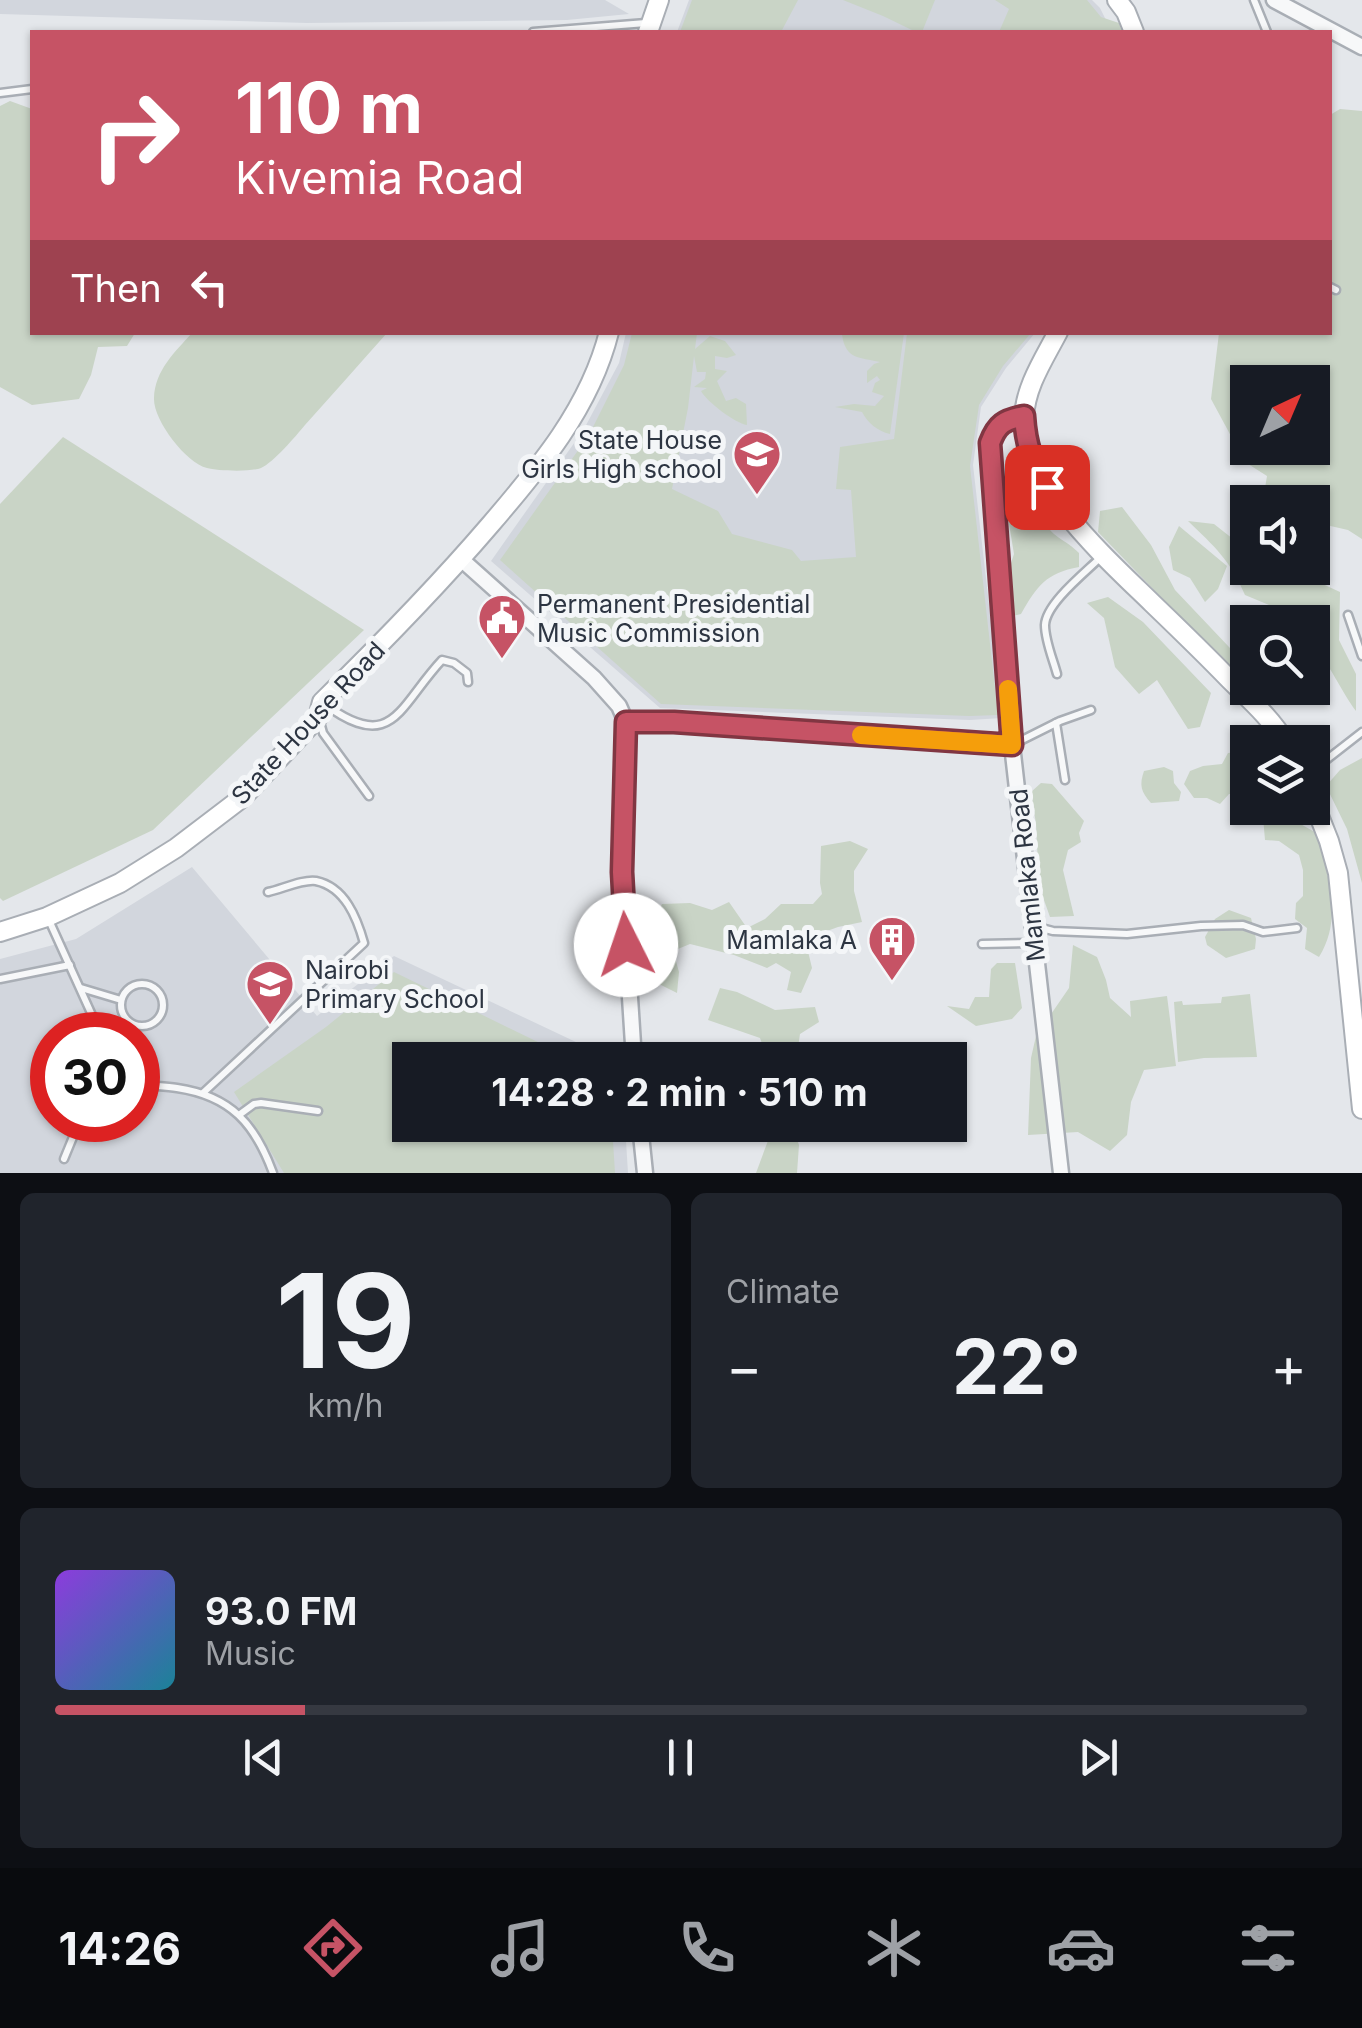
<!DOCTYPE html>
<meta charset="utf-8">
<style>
:root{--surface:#171b24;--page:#20242c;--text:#f1f3f6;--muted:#9ea1a6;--line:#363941;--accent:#c65365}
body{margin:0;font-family:Inter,sans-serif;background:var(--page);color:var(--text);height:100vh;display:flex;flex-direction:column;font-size:38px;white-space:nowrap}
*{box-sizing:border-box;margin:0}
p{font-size:32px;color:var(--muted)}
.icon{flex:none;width:55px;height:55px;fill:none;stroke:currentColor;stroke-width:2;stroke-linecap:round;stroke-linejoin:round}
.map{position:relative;height:1173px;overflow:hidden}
.side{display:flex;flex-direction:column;gap:20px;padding:20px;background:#0d0f14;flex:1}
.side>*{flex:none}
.banner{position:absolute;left:30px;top:30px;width:1302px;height:305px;border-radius:0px;box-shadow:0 2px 8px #0004;background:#c65365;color:#fff;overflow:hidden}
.needle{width:65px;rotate:44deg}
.tools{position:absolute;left:1230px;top:365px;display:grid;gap:20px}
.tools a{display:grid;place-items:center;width:100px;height:100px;border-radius:0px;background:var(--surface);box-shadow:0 2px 8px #0004;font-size:50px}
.speed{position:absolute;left:30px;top:1012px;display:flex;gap:20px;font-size:50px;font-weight:700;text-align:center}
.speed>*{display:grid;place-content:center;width:130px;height:130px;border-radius:50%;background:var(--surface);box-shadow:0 2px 8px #0004;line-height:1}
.speed .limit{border:15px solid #d22;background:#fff;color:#111}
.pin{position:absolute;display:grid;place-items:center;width:85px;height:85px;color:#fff;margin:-42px;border-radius:20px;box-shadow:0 5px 15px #0006}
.me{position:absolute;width:110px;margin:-55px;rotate:356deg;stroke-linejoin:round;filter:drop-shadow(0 0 8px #0008)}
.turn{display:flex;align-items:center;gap:35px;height:210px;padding:0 40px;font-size:45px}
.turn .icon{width:130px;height:130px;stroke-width:2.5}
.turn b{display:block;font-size:70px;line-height:85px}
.then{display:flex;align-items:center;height:95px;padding:0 40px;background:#0003;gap:20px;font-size:38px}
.big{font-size:75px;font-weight:700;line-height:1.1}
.side .card{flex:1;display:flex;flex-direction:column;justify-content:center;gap:15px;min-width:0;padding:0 35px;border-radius:15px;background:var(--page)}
.side .dial{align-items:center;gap:0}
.dial b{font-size:130px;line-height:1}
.song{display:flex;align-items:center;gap:30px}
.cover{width:120px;height:120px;border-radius:15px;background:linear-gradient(135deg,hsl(270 70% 55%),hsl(190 70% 35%))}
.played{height:10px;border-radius:5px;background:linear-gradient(90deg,var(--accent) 20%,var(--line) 20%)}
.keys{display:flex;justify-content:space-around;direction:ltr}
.heat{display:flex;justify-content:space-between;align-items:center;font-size:55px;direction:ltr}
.side .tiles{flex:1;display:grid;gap:20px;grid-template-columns:1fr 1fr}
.card:last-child{grid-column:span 2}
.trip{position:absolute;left:392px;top:1042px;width:575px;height:100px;border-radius:0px;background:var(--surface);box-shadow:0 2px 8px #0004;font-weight:700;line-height:100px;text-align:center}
.tabs{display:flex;height:160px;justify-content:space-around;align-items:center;background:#090b0e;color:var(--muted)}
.tabs .icon{width:70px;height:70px}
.tabs .selected{color:var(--accent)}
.tabs b{font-size:45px;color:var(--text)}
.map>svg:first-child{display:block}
</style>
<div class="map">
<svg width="1362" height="1173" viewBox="0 0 1362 1173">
<rect width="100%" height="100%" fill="#e4e7eb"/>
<g fill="#d2d6dd" fill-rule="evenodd">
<polygon points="0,0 605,0 629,14 567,20 307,23 0,14"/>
<polygon points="689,0 1092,0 1100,8 1112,32 677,32"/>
<polygon points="626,333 1035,333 1006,368 981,407 973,465 1002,718 970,720 660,708 491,561 584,429 619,363"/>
<path d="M192,867L317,1016L394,956L614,1060H410V1125H625L628,1173H0V959L76,939ZM52,1035H138V1120H52Z"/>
</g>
<g fill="#c9d4c6" fill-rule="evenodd">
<polygon points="692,0 798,0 781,32 680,32"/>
<polygon points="843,0 935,0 922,32 916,32 883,16"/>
<polygon points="995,0 1087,0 1101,17 1119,23 1122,32 999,32 1009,9"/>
<polygon points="10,101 32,109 32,332 135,333 127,346 98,347 91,375 79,399 32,405 0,387 0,106"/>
<path d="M1340,109L1362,111V539L1348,530L1313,522L1312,502H1269L1263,500L1267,476L1245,462L1211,399L1219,333L1330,332V115ZM1248,382H1312V448H1248Z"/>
<path d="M192,333V332L387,333C360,363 333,394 305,425C296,436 273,463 261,468C252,472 217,471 207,468C186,463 153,420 154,398C155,370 175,352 192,333Z"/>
<path d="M632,333H697L695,349L710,336L725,341L736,355L727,358L715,356V369L727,371L717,381L726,401L736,398L746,404L747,425C735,423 707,402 701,391L707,388L694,387L705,379L706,372H697L694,356L688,408L672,489L718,511L732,534L792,550L801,561L856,557L851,490L836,489L840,447L894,439L907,333H1031L1003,366L979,405L970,466L998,715L969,716L661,704L500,560L589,435L624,365Z"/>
<path d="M844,333H904L890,434C877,431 868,423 862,412L835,407L854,404L875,406L884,396L872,392L875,383L880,380L877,376L867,383V371L874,364L880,362C859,357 846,360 842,335Z"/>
<polygon points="63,437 364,630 153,830 3,901 0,898 0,504"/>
<path d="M1007,469C1034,479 1038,521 1054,534C1064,542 1069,543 1079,553V567C1046,573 1037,586 1021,614L1008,617L1004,584L1014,554L1004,493Z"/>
<polygon points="1122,507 1151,545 1175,590 1247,666 1247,686 1098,532 1100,511"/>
<path d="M1188,521L1214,524L1247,550L1248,568H1288L1340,592L1339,640L1356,674V711C1342,693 1328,660 1313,647L1312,622H1285L1269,605L1245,595C1230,560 1215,547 1188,521Z"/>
<polygon points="1179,526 1227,566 1218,589 1205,602 1190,578 1173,570 1169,547"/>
<polygon points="1108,597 1143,622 1211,693 1200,727 1188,729 1157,680 1139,694 1115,667 1104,618 1087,603"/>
<polygon points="1241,739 1255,742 1248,742 1247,801 1236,794 1229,794 1220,804 1207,798 1194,798 1184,784 1190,771 1203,766 1222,764 1228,753 1237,752"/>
<polygon points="1362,758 1362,883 1347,829 1326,786 1340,770"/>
<path d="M1164,767L1173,771L1174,783L1181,792L1179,801L1151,803C1141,792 1139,785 1144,771Z"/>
<polygon points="1041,783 1052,784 1084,821 1079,833 1081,842 1068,850 1063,870 1074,916 1050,917 1039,886 1036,824 1031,792"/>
<path d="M1259,808H1296L1297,822L1320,835C1326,878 1344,917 1319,957L1305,949L1307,928L1295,919L1296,903L1303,896V870L1299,855L1279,841L1265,840L1263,817Z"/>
<polygon points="850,841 868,849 854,871 854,891 862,922 838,927 805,939 812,968 801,993 787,990 791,972 776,963 767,968 734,955 690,944 673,951 679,972 677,993 659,984 650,952 649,929 662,904 690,903 712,910 729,902 747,928 765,919 781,904 813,904 822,894 820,883 821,846"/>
<polygon points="1229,910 1251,918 1256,939 1255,949 1226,958 1207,945 1205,937 1215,919"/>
<polygon points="1073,945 1097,957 1106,980 1110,998 1131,1017 1130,1001 1167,996 1176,1066 1144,1070 1131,1102 1127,1135 1110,1151 1078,1132 1028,1135 1031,1058 1036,1036 1069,988"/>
<polygon points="997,963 1015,963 1022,1008 1012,1019 976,1026 947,1006 969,1009 975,997 989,997 991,969"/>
<polygon points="394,972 575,1060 410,1060 410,1125 612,1125 615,1173 284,1173 234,1092 326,1027"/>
<polygon points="720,988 737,992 775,1010 815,1007 819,1022 800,1034 796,1060 768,1060 760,1038 708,1020"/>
<polygon points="1250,994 1257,1057 1204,1058 1178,1062 1174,1002 1182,1001 1183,1005 1221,1003 1222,997"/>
<polygon points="788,1125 792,1125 799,1145 797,1173 756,1173 769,1138"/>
</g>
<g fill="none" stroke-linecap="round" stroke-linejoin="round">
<g stroke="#a9aeb5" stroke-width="11">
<g id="lane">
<polyline points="1254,0 1267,32"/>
<polyline points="533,32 646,23"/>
<polyline points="0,93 32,89"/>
<polyline points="1330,287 1336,290"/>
<polyline points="1348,615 1362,656"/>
<path d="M1057,674C1053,659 1045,641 1045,625C1046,603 1086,572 1102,556"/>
<path d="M323,703C393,755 398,707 442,660L454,663L467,673L468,682"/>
<polyline points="320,722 323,733 369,796"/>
<polyline points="1056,723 1065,780"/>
<polyline points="1014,744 1060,721 1091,710"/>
<polyline points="1312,771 1362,732"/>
<polyline points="48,918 101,1035"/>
<polyline points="1034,926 1053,931 1127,934 1201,926 1243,925 1263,932 1297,928"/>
<polyline points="982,944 1033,943"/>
<polyline points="0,979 70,965"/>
<circle cx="142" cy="1005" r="21"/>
<polyline points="81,988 121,1000"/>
<path d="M138,1084C150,1086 164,1086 177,1088C231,1096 255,1124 273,1173"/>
<path d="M203,1093L364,943C357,918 345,887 316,881C303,879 282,889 268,892"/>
<polyline points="239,1115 254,1104 261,1103 318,1111"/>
<polyline points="64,1159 80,1120"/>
</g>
</g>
<g stroke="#a9aeb5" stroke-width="19">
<g id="street">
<polyline points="1274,0 1362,47"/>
<path d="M1024,416C1004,420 997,424 990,443L1012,745L1061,1173"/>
<polyline points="461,559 594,678 619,706 626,722 622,872 634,1060"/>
<polyline points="626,722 675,722 1012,745"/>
<polyline points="640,1125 645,1173"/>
</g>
</g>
<g stroke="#a9aeb5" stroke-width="22">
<g id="secondary">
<polyline points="1117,0 1126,12 1134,32"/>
<polyline points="648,32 659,0"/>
<path d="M1058,332C1044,359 1025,387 1024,418C1021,483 1108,560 1152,603C1178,628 1204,653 1229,679C1248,698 1272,719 1285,742"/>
<polyline points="1312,798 1329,841 1338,873 1362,1109"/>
<path d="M0,932L47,917L120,883L176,848L243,797L318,717L322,702C380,645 437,587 490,525C539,468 590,408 609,332"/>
</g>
</g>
<use href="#lane" stroke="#f7f8f9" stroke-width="6"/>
<use href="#street" stroke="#f7f8f9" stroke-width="14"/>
<use href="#secondary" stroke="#fff" stroke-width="18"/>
</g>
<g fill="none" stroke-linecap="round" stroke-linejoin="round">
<g stroke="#813642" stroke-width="25">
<path id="route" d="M626,945L622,872L626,722H674L1012,745L990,443C997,424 1004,420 1024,416C1026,447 1032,460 1047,487"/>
</g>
<use href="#route" stroke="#c65365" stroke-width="18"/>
<polyline stroke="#f59e0b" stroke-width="18" points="861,735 1012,745 1008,689"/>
</g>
<defs>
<g id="school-pin" transform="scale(2.5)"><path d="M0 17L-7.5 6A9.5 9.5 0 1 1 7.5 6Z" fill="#c65365" stroke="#f4f6f8"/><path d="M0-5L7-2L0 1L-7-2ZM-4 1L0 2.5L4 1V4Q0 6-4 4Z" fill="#fff"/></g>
<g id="civic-pin" transform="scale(2.5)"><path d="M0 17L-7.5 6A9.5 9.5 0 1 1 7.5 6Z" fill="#c65365" stroke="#f4f6f8"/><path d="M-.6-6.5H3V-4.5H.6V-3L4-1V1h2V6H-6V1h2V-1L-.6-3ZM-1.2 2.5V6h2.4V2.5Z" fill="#fff"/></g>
<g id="building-pin" transform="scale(2.5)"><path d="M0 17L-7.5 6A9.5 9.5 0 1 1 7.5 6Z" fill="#c65365" stroke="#f4f6f8"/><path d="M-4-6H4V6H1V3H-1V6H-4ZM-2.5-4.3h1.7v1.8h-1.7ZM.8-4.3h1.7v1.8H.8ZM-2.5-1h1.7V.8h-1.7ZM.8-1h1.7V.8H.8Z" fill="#fff"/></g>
</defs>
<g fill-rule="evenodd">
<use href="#school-pin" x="757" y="454"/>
<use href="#civic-pin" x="502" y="618"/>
<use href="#building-pin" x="892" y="940"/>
<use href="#school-pin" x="270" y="984"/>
</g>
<g text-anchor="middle" stroke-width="10" stroke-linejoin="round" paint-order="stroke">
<g font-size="25" fill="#2d3542" stroke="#f4f6f8" text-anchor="end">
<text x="722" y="449">State House<tspan x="722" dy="29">Girls High school</tspan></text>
<text x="537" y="613" text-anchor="start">Permanent Presidential<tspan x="537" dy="29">Music Commission</tspan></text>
<text x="857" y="949">Mamlaka A</text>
<text x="305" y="979" text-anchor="start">Nairobi<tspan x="305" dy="29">Primary School</tspan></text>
</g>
<g font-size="25" fill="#2d3542" stroke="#f4f6f8">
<text transform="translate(308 723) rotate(-47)" y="9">State House Road</text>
<text transform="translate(1027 875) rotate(-96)" y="9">Mamlaka Road</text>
</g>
</g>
</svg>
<div class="tools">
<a><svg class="needle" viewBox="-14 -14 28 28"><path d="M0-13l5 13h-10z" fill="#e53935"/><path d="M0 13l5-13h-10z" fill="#9ea1a6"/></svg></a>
<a><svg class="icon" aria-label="sound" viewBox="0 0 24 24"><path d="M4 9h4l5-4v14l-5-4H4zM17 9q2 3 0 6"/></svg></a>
<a><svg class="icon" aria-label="search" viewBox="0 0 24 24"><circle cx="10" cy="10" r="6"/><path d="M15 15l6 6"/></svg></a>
<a><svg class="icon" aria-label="layers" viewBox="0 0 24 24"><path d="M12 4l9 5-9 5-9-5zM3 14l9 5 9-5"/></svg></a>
</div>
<div class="speed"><div class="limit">30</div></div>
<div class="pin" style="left:1047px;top:487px;background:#d93025"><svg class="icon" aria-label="arrive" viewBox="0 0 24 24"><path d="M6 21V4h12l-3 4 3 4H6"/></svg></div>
<svg class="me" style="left:626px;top:945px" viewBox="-20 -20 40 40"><circle r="19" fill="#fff"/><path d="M0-13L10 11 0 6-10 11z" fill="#c65365"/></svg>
<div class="trip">14:28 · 2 min · 510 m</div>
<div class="banner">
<div class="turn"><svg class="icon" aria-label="right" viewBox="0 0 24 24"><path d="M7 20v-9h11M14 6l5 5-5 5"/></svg><div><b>110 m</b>Kivemia Road</div></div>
<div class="then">Then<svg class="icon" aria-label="left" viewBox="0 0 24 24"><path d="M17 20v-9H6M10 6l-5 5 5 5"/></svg></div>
</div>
</div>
<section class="side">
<div class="tiles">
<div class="card dial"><b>19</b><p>km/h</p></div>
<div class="card"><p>Climate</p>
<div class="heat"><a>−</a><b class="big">22°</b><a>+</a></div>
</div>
<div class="card">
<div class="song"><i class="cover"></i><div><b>93.0 FM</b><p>Music</p></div></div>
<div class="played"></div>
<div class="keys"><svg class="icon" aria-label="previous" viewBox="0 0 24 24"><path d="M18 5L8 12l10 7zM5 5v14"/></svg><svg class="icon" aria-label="pause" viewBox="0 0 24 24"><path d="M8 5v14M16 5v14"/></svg><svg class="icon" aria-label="next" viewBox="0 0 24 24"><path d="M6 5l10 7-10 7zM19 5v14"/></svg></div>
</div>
</div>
</section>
<nav class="tabs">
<b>14:26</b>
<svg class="icon selected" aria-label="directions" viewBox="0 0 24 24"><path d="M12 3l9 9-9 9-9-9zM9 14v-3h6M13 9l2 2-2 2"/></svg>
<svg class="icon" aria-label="music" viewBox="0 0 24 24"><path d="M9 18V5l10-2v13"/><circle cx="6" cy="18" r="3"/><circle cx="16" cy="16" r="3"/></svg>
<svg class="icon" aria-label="phone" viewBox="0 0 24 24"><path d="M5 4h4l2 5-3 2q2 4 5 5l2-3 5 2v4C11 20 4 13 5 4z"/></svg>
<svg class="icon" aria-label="climate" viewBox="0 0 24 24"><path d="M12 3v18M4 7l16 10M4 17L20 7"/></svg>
<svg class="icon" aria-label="car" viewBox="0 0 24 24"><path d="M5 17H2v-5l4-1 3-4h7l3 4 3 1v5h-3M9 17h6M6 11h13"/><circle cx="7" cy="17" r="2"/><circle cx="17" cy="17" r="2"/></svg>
<svg class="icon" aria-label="filters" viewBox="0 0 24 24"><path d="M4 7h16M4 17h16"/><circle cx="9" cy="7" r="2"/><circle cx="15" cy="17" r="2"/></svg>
</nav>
